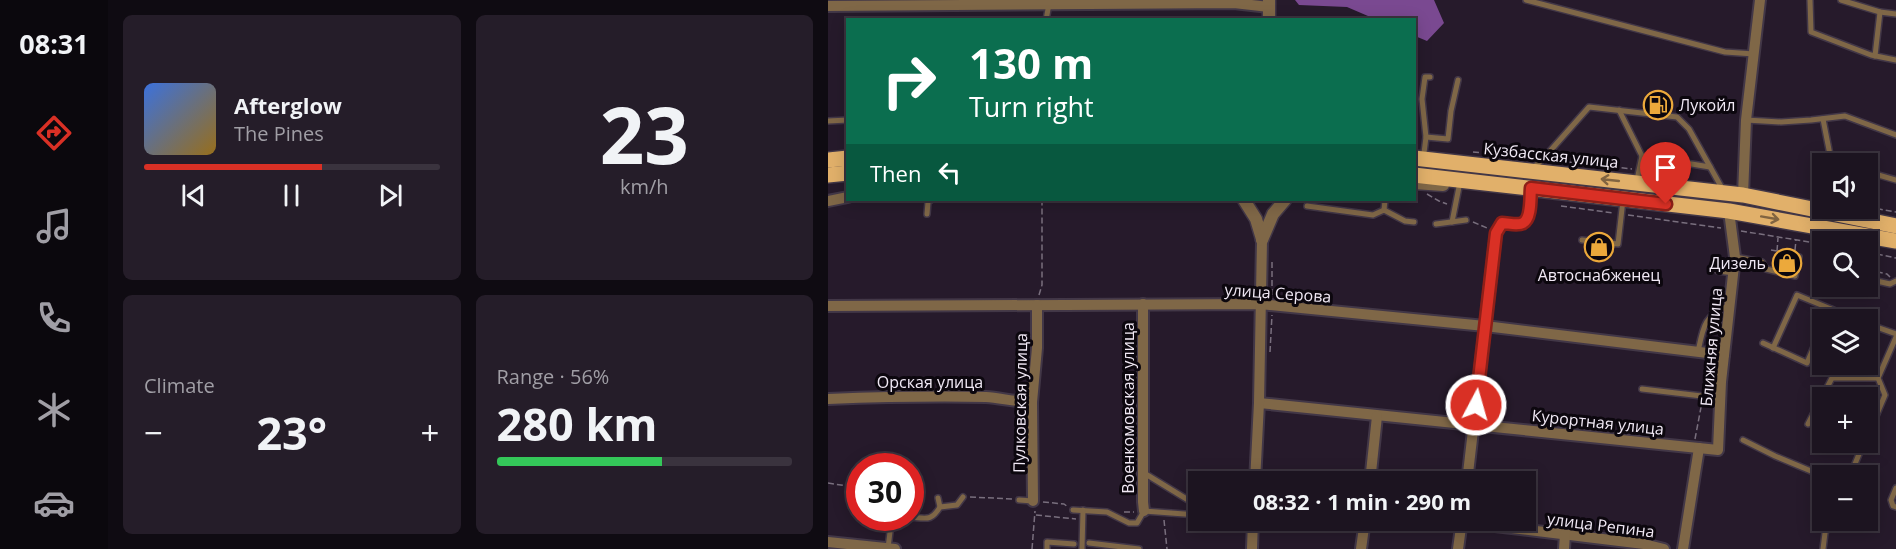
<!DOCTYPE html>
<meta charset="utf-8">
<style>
:root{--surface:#1c1420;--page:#251d29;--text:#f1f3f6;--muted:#a09ea5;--line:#3a333e;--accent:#d93025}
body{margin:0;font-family:"Open Sans",sans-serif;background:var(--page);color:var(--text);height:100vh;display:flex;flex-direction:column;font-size:22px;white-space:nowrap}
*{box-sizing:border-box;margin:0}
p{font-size:20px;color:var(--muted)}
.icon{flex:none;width:33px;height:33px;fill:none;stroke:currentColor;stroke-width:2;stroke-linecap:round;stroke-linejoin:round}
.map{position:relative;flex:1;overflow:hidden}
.sheet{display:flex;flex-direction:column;gap:15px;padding:15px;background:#0f0b12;width:720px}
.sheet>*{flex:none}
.banner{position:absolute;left:18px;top:18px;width:570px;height:183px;border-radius:0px;box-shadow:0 3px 15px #0003,0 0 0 2px var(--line);background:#0b6e4f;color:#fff;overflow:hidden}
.fabs{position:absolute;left:984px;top:153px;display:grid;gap:12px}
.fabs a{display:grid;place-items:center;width:66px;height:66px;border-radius:0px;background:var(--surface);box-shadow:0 3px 15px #0003,0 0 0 2px var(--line);font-size:30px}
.speed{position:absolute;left:18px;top:453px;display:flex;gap:12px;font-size:30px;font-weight:700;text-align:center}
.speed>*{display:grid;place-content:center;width:78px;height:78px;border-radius:50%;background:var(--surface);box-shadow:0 3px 15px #0003,0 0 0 2px var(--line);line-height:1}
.speed .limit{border:9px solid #d22;background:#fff;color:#111}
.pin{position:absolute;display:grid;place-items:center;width:51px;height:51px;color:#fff;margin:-62px -26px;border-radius:50% 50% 50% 0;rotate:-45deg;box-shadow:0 0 6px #0007}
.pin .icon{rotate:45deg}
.me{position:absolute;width:66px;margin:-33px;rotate:6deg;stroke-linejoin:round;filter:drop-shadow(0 0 4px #0008)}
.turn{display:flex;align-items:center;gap:21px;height:126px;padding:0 24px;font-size:27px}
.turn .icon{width:78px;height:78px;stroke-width:2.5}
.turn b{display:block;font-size:42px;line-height:51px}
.then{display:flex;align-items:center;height:57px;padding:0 24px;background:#0003;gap:12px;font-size:22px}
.big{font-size:45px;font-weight:700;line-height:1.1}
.sheet .widget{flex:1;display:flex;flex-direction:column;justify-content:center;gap:9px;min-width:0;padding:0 21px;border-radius:9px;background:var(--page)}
.sheet .dial{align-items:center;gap:0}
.dial b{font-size:78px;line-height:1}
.song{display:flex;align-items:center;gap:18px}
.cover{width:72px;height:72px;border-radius:9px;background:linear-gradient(135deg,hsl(220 70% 55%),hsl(40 70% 35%))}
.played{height:6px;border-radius:3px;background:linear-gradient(90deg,var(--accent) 60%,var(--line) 60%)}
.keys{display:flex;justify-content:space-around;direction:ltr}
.heat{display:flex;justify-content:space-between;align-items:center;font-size:33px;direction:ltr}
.charge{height:9px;border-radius:4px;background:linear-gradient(90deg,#34c759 56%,var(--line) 0)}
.sheet .tiles{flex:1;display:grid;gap:15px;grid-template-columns:repeat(2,1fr)}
.trip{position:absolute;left:360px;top:471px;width:348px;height:60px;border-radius:0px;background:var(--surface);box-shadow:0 3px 15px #0003,0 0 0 2px var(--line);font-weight:700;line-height:60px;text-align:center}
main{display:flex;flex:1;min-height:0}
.tabs{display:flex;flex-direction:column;width:108px;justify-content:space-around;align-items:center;background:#0b080d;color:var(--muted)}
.tabs .icon{width:42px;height:42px}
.tabs .active{color:var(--accent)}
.tabs b{font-size:27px;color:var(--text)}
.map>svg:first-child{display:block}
</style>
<main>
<nav class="tabs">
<b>08:31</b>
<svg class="icon active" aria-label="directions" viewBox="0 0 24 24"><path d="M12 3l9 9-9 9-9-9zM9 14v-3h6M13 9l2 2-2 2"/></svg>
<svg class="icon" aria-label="music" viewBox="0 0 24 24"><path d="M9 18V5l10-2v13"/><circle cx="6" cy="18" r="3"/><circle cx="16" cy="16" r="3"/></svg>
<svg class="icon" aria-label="phone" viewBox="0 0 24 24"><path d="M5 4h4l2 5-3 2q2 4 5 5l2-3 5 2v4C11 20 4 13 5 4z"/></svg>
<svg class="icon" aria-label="climate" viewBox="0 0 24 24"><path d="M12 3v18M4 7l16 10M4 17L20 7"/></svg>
<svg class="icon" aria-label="car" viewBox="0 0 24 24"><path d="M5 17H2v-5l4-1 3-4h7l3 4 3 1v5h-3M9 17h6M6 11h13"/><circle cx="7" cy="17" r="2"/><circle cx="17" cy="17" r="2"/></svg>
</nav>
<section class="sheet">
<div class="tiles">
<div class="widget">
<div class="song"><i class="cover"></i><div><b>Afterglow</b><p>The Pines</p></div></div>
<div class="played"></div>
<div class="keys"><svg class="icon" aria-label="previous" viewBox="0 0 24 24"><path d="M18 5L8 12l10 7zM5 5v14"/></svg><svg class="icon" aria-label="pause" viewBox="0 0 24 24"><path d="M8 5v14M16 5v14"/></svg><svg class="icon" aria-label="next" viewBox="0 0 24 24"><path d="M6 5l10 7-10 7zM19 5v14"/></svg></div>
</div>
<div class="widget dial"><b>23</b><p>km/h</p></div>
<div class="widget"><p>Climate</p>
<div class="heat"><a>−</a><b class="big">23°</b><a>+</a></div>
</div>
<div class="widget"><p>Range · 56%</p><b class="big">280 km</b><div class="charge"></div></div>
</div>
</section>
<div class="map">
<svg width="1068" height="549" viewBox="0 0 1068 549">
<rect width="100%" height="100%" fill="#261a2b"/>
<polygon fill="#7a4991" points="467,0 606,0 616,23 599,41 587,36 586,20 547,19 519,7 471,5"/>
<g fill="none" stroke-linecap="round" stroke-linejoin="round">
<g stroke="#423747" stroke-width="8">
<g id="service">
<polyline points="698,0 897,52 926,54"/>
<polyline points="982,0 983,32 1043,55 1068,60"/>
<polyline points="1013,0 1052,12 1068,14"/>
<polyline points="218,20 221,4"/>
<polyline points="1047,56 1052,12"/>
<polyline points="791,110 814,156 809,180"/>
<polyline points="995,119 1003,160 1014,164"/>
<polyline points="918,120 953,122 983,120 1017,116 1068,135"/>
<polyline points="0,121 20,120"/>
<polyline points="598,137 594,99 597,77 602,77"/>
<polyline points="592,155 596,153 598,137 620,139 623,111 630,80"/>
<polyline points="814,156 882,167"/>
<polyline points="704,169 715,159 761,107 849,117 861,129 895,190"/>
<polyline points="1040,172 1068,180"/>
<polyline points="849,185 853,163"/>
<polyline points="479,206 545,215 556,210 577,221 586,222"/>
<polyline points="556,210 557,200"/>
<polyline points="99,214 100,202 103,200"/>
<polyline points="624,222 631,187"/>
<polyline points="608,224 638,220"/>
<path d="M668,233L674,223C679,223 689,226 694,224C703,220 702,199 703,191"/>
<polyline points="754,240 790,244 795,200"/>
<polyline points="907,257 934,262 938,269 967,276 971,257 961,256"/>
<polyline points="890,271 906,273"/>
<polyline points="1040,279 1062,284 1068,281"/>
<polyline points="998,320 1003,309 1028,320"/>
<polyline points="1040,324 1068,334"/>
<polyline points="935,343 979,363 994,328"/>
<polyline points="945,348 969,295 1003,309"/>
<path d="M870,352C875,327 876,315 902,305"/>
<polyline points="814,389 891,398"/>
<polyline points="980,424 1004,378 1050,378"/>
<polyline points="1040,435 1057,395 1050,378 1068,337"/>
<polyline points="915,440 947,456 995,476"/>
<polyline points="316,473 370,506"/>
<polyline points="1022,476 1036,442"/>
<polyline points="1068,488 1063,500 1065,506 1068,507"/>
<polyline points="110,498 112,507"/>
<polyline points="191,500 205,501"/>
<polyline points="245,510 279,512 301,523 309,523 316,511 370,515"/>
<path d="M82,517C98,518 103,522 112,507L129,505L135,497"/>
<polyline points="61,518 63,524 68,518"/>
<polyline points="398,520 425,530"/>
<polyline points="261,543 311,549"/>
<polyline points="60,548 63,524"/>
<polyline points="219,549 219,542 246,544"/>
<polyline points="254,549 255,510"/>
<polyline points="995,549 997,533 1003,520"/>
</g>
</g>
<g stroke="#423747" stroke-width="14">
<g id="minor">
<polyline points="0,6 406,3 441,7"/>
<polyline points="915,195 918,120 932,0"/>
<polyline points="0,201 20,197"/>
<polyline points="315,304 315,502 316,511"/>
<polyline points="0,306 432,304 657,326 896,355"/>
<path d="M0,399C53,397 105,396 158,397C173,398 188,402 204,402"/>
<polyline points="431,403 890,450 893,382 907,257 901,211"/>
<polyline points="427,482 431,403 434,240"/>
<polyline points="542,482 549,416"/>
<polyline points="639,482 668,233"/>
<polyline points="205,501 204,402 209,348 209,305"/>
<polyline points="633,522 816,544 836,549"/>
<polyline points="0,542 67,549"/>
<polyline points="424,549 425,520"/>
<polyline points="533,549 537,520"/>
<polyline points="630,549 634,520"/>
<polyline points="736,549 737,534"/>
<polyline points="855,549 871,448"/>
</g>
</g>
<g stroke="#423747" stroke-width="15">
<g id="tertiary">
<polyline points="441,0 441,20"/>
<polyline points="586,183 615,185"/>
<polyline points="416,200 428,219 434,239"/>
<polyline points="434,240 445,214 457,200"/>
</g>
</g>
<g stroke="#423747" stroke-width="18">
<g id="primary">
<polyline points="586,158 915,195 1068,226"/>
<polyline points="0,160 20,158"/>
<polyline points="0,175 20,173"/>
<polyline points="586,175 901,211 1068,241"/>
</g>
</g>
<g stroke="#796f7e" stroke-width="1.5" stroke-dasharray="6 3" stroke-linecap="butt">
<polyline points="645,152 706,158"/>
<polyline points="722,160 804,169"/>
<polyline points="599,194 611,201 619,204"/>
<polyline points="733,206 786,213"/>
<polyline points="1040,207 1068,212"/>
<polyline points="800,215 893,228"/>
<polyline points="645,222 659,228"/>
<polyline points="913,231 994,244"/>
<polyline points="943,250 954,252"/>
<polyline points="967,250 968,240"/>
<polyline points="949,251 950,238"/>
<polyline points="1040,252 1068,258"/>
<polyline points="1040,270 1059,274 1062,277"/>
<polyline points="1045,271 1048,255"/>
<polyline points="211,295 214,285 214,200"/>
<polyline points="444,295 444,261"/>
<polyline points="442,352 444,315"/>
<polyline points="867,439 874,402"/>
<polyline points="0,483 32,488"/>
<polyline points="142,497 185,499"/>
<polyline points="215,502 236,504 240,507"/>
<polyline points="296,512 306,512"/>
<polyline points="208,515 248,519"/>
<polyline points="336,520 339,549"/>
<polyline points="204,549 207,511"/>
</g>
<use href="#service" stroke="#7f6747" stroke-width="5"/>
<use href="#minor" stroke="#7f6747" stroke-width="10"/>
<use href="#tertiary" stroke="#7f6747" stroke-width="12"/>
<use href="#primary" stroke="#e1b06a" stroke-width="15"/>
</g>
<defs><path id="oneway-shaft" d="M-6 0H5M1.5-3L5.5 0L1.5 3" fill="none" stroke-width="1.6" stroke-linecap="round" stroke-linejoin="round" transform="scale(1.5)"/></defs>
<g stroke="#816441">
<use href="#oneway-shaft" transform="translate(782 180) rotate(-174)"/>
<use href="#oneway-shaft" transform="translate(942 218) rotate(10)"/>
</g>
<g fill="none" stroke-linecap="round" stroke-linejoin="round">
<g stroke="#8d1f18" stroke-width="15">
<path id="route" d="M648,405L668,233L674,223C680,223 690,226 695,223C704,218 702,197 703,188L838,204"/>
</g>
<use href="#route" stroke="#d93025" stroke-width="10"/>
</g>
<defs>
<g id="fuel-ring" transform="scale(1.5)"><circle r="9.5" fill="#0c070e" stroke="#eca93b" stroke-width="1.5"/><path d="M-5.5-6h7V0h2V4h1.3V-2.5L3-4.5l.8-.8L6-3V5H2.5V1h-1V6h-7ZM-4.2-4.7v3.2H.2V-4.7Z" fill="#eca93b"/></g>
<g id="shop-ring" transform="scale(1.5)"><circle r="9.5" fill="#0c070e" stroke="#eca93b" stroke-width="1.5"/><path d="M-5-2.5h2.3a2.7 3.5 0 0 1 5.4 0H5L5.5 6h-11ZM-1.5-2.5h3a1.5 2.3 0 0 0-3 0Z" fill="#eca93b"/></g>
</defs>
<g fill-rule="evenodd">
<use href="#fuel-ring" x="830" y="105"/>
<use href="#shop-ring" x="771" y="247"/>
<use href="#shop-ring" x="959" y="263"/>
</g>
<g text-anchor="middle" stroke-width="6" stroke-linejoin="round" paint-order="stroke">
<g font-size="16" fill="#f1e9f5" stroke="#0c070e" text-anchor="start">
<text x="851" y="111">Лукойл</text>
<text x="938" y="269" text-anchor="end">Дизель</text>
<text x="771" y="281" text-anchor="middle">Автоснабженец</text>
</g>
<g font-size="16" fill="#f1e9f5" stroke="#0c070e">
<text transform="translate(723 155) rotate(6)" y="6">Кузбасская улица</text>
<text transform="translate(450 293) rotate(4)" y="6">улица Серова</text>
<text transform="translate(883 347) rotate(-85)" y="6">Ближняя улица</text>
<text x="102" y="388">Орская улица</text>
<text transform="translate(192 403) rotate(-89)" y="6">Пулковская улица</text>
<text transform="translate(300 408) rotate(-90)" y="6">Военкомовская улица</text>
<text transform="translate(770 422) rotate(6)" y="6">Курортная улица</text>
<text transform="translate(773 525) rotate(7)" y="6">улица Репина</text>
</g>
</g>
</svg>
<div class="fabs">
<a><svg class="icon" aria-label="sound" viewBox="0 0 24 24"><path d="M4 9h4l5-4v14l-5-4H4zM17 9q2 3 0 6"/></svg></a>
<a><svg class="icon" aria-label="search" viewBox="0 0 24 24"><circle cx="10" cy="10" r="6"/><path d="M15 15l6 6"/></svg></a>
<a><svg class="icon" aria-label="layers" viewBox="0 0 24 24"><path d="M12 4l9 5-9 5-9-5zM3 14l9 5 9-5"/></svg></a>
<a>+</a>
<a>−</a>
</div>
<div class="speed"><div class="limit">30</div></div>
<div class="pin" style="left:838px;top:204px;background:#d93025"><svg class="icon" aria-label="arrive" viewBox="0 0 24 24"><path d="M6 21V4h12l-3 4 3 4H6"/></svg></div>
<svg class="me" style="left:648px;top:405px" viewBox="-20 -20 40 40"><circle r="17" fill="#d93025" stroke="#fff" stroke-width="3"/><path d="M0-11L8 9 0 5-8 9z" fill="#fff"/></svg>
<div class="trip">08:32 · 1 min · 290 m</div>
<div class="banner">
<div class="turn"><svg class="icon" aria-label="right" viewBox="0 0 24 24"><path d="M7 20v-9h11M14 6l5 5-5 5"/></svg><div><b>130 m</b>Turn right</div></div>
<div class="then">Then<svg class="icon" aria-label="left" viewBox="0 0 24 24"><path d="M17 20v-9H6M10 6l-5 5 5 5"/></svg></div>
</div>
</div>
</main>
